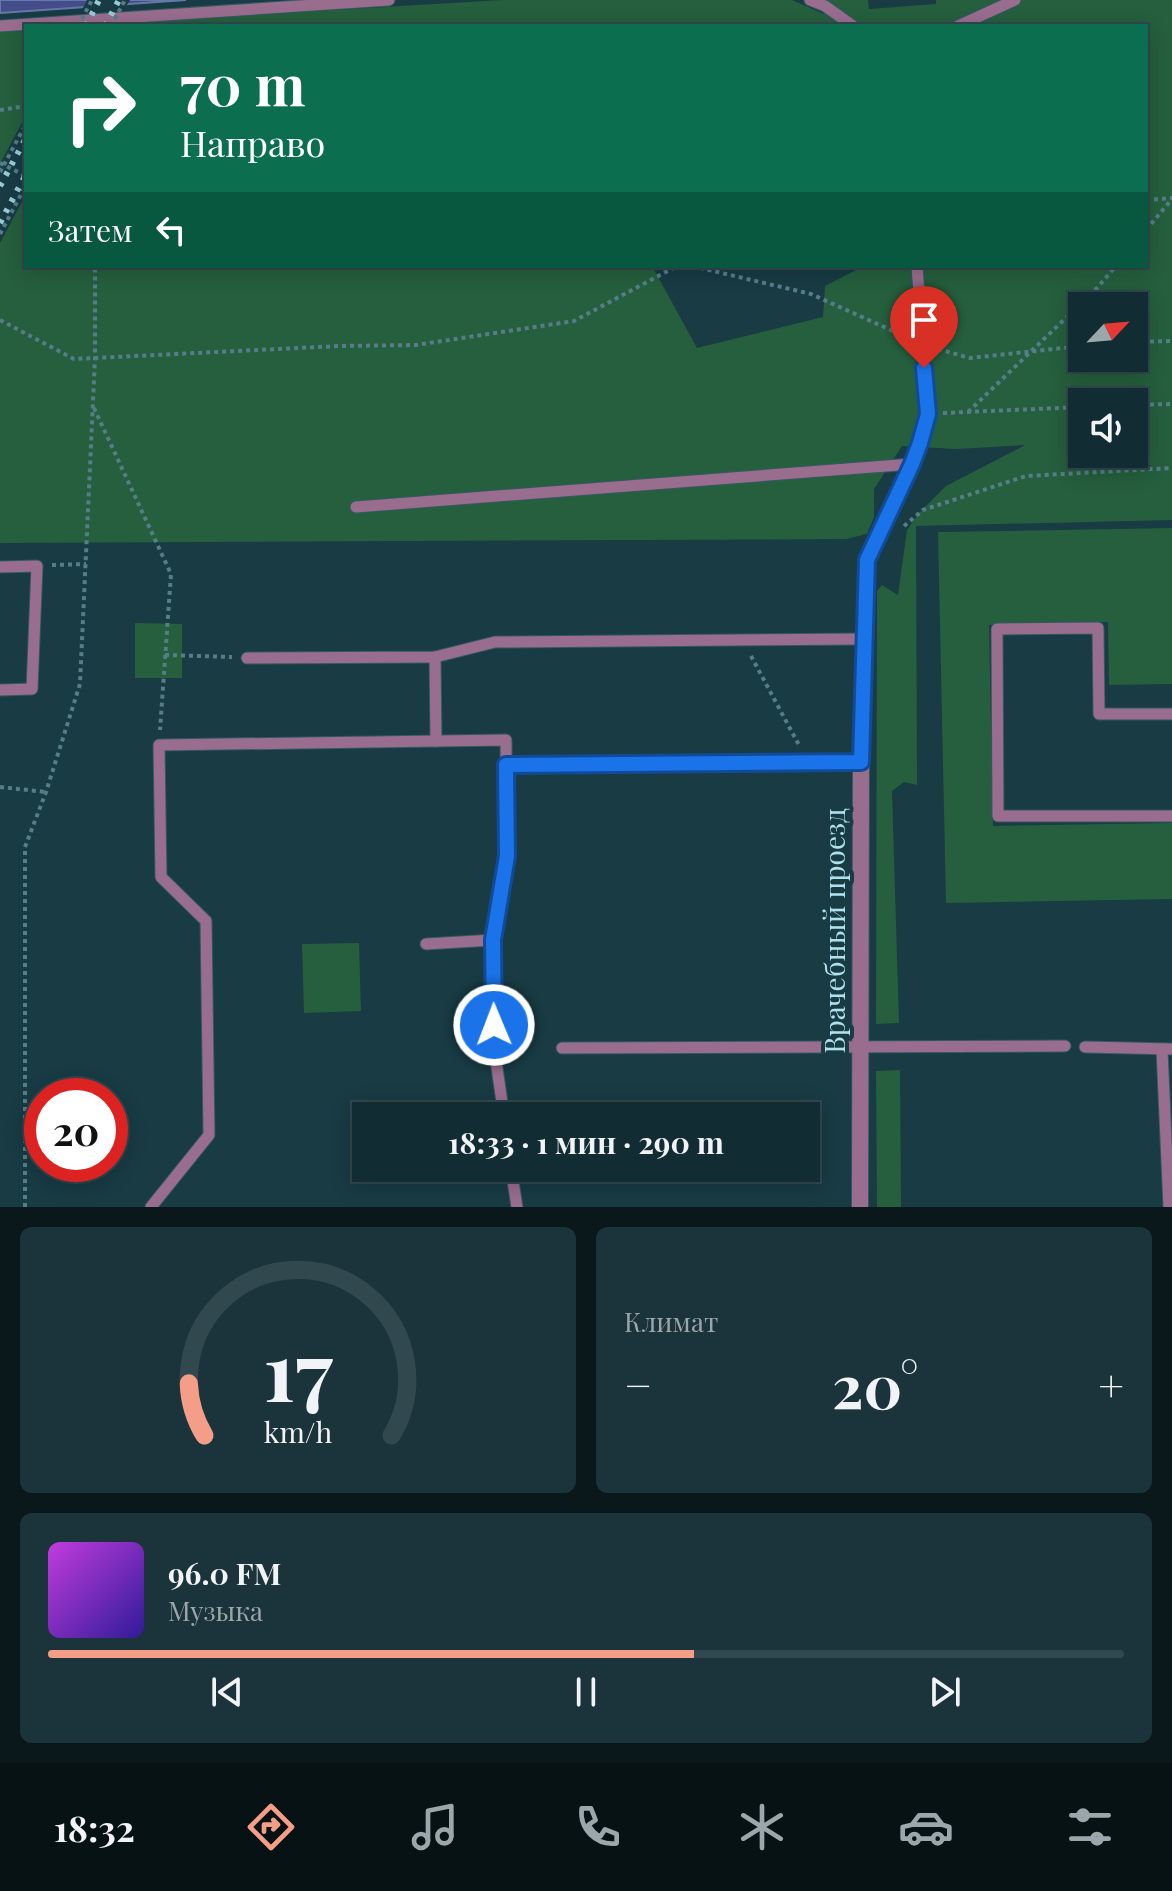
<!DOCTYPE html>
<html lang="ru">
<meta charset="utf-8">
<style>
:root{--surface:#122c33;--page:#1b343b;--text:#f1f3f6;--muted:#9ca7ac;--line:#31484e;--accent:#f49e88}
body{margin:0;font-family:"Playfair Display",serif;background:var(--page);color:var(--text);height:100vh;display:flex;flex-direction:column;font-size:30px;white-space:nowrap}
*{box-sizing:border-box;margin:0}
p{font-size:26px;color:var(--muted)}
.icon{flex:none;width:44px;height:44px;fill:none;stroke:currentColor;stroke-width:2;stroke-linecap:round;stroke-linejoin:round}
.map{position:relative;height:1207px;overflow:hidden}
.drawer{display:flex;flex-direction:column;gap:20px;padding:20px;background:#0a181c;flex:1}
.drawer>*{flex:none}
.hud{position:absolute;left:24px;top:24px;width:1124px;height:244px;border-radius:0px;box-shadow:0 4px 20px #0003,0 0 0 2px var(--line);background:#0b6e4f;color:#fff;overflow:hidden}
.needle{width:52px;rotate:64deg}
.tools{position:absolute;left:1068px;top:292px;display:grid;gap:16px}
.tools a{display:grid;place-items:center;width:80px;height:80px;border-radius:0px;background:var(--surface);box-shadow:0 4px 20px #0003,0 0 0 2px var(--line);font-size:40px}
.speed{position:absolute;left:24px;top:1078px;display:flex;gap:16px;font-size:40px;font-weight:700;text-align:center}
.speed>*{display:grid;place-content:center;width:104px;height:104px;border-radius:50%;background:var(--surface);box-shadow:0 4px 20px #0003,0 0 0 2px var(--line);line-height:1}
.speed .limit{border:12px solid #d22;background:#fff;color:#111}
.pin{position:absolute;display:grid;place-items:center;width:68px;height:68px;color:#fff;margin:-82px -34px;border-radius:50% 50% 50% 0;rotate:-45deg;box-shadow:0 0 8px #0007}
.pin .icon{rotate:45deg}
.me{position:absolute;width:88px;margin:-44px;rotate:359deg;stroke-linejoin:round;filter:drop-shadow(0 0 6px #0008)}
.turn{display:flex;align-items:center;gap:28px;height:168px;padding:0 24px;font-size:36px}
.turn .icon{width:104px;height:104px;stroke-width:2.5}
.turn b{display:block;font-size:56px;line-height:68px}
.then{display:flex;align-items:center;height:76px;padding:0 24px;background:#0003;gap:16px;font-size:30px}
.big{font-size:60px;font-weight:700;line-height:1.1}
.drawer .widget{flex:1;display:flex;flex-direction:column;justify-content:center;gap:12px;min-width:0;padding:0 28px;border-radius:12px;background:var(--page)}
.drawer .dial{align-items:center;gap:0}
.dial svg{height:208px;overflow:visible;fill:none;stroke:var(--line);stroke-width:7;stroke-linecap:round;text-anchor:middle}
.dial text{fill:var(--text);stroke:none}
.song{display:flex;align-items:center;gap:24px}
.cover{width:96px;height:96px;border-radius:12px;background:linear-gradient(135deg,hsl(290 70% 55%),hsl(250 70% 35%))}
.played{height:8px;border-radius:4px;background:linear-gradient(90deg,var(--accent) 60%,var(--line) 60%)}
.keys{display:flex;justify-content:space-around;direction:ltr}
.heat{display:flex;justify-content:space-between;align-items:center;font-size:44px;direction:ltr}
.drawer .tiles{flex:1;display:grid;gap:20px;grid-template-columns:1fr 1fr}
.widget:last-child{grid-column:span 2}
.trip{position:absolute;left:352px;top:1102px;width:468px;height:80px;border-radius:0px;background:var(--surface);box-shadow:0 4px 20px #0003,0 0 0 2px var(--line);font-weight:700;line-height:80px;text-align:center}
.dock{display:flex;height:128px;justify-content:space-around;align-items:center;background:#071214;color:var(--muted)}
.dock .icon{width:56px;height:56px}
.dock .active{color:var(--accent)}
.dock b{font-size:36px;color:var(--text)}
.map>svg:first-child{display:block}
</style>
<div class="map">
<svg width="1172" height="1207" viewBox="0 0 1172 1207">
<rect width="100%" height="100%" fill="#183b44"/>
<g fill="#255f3d" fill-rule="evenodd">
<path d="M502,0H792L824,14L825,0H868L869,9L936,4V0H1172V520L916,526L917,785L904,782L892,791L899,1023L876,1024L877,591L882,585L898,595L907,530L919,513L946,486L1025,445L957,449L902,446L874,489V517L867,534L846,539L0,543V243L26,194V266H652L697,348L823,317L825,286L864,266H1146V26H116L118,23ZM1082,306H1134V358H1082ZM1082,402H1134V454H1082Z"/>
<polygon points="26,30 26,115 0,164 0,32"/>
<polygon points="1172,528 1172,684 1109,685 1108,622 989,625 993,826 1172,823 1172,899 946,903 938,532"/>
<polygon points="135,623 182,624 182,678 135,678"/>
<polygon points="359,943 361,1011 304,1013 302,944"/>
<polygon points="900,1070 901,1207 877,1207 876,1071"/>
</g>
<polygon fill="#444d89" stroke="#6479a7" stroke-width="2" points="0,0 186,0 0,13"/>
<polygon fill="#183b44" points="87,0 130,0 125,8 81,12"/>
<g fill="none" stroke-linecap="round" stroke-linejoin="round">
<g stroke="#335963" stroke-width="13">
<g id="lane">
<polyline points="810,0 825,6 853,26"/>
<polyline points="0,26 389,0"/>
<polyline points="958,26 1015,0"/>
<polyline points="356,507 912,464"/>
<polyline points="867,560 912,464 928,414 917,266"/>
<polyline points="0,567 37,566 32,689 0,690"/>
<polyline points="435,657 436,741"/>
<polyline points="247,658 435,657 495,642 863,639"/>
<polyline points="1172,714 1099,714 1098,628 997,629 998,816 1172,816"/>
<polyline points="506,765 861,762"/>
<polyline points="426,944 493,940"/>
<polyline points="1085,1047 1172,1049"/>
<polyline points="562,1048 1065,1046"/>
<polyline points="1162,1050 1169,1207"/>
<polyline points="511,1168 517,1207"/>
<polyline points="151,1207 209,1135 206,921 161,877 159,745 506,740 507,856 493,940 495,1054 504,1116"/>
</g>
</g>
<g stroke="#335963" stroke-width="18">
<polyline id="street" points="860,1207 861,762 867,560"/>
</g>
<g stroke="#557e89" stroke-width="4" stroke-dasharray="4 4" stroke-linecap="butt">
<polyline points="0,110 26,106"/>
<polyline points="0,163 26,176"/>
<polyline points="1146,200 1172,198"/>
<polyline points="1146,230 1172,199"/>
<polyline points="0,234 26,185"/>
<polyline points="692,266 811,294 904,336"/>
<polyline points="0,320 74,359 339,346 416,345 574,321 677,266"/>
<polyline points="1134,342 1172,341"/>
<polyline points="938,349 970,358 1082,346"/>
<polyline points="1134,405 1172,404"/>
<polyline points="94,408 171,574 160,730"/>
<polyline points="968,412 1097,288 1116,266"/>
<polyline points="943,413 1082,407"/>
<polyline points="904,526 923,510 1026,476 1172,468"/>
<polyline points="52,565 86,564"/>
<polyline points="165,655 232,657"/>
<polyline points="751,656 800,747"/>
<polyline points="0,787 46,792"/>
<polyline points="25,1207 25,847 46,792 80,684 95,358 95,266"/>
</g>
<use href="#lane" stroke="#996d8e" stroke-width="11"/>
<use href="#street" stroke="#996d8e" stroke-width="16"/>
<g stroke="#9acad6" stroke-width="6" stroke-dasharray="4 8" stroke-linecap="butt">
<polyline points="86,26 99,0"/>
<polyline points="105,26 119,0"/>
<polyline points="0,186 26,138"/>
<polyline points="0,223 26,174"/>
</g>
<g stroke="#557e89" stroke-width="4" stroke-dasharray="4 4" stroke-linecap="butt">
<polyline points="78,26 92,0"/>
<polyline points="111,26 125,0"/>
<polyline points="0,172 26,124"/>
</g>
</g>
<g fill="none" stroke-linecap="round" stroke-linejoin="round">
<g stroke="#114b97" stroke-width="20">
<polyline id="route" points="494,1025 493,940 507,856 506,765 861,762 867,560 912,464 920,443 928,414 924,368"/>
</g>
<use href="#route" stroke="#1a73e8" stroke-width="14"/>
</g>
<g text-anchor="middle" stroke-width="8" stroke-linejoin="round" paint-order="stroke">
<g font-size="28" fill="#afe1ee" stroke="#183b44">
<text transform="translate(835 931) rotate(-90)" y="10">Врачебный проезд</text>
</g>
</g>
</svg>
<div class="tools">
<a><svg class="needle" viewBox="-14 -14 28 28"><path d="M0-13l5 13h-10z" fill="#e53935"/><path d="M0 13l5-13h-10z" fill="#9ca7ac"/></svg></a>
<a><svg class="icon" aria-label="sound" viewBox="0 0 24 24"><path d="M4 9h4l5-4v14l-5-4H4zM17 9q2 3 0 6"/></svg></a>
</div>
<div class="speed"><div class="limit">20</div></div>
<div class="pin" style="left:924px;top:368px;background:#d93025"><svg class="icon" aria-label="arrive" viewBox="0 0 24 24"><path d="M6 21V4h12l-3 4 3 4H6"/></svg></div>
<svg class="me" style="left:494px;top:1025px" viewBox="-20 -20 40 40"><circle r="17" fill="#1a73e8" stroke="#fff" stroke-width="3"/><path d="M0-11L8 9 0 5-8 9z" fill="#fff"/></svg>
<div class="trip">18:33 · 1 мин · 290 m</div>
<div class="hud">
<div class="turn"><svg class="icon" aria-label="right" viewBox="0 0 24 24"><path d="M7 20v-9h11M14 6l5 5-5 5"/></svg><div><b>70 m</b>Направо</div></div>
<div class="then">Затем<svg class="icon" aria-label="left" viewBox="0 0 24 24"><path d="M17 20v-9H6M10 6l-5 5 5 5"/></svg></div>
</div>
</div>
<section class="drawer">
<div class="tiles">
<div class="widget dial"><svg viewBox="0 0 100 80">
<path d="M14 69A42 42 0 1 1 86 69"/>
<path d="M14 69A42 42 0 0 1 8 49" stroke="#f49e88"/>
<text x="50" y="56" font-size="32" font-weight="700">17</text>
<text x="50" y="72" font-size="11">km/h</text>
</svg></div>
<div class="widget"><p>Климат</p>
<div class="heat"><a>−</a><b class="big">20°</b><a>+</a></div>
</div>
<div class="widget">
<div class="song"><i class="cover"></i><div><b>96.0 FM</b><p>Музыка</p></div></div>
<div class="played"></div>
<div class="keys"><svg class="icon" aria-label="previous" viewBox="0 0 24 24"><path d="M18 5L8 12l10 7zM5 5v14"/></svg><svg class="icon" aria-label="pause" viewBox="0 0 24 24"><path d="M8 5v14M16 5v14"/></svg><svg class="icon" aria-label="next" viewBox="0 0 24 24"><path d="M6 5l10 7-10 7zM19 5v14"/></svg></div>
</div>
</div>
</section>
<nav class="dock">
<b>18:32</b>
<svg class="icon active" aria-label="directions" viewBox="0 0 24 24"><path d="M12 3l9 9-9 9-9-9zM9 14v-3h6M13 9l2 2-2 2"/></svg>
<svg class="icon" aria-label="music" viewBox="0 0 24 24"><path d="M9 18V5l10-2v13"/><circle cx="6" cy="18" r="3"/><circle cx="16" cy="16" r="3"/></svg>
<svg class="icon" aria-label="phone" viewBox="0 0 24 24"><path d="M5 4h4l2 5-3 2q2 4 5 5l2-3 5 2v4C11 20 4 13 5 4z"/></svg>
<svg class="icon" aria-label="climate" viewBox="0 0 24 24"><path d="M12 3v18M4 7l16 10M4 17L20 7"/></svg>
<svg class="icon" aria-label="car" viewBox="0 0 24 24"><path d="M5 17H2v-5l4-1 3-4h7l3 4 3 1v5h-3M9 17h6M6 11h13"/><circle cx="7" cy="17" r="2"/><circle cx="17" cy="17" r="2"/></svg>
<svg class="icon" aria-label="filters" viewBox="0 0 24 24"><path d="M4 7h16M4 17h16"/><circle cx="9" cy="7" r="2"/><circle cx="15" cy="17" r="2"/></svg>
</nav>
